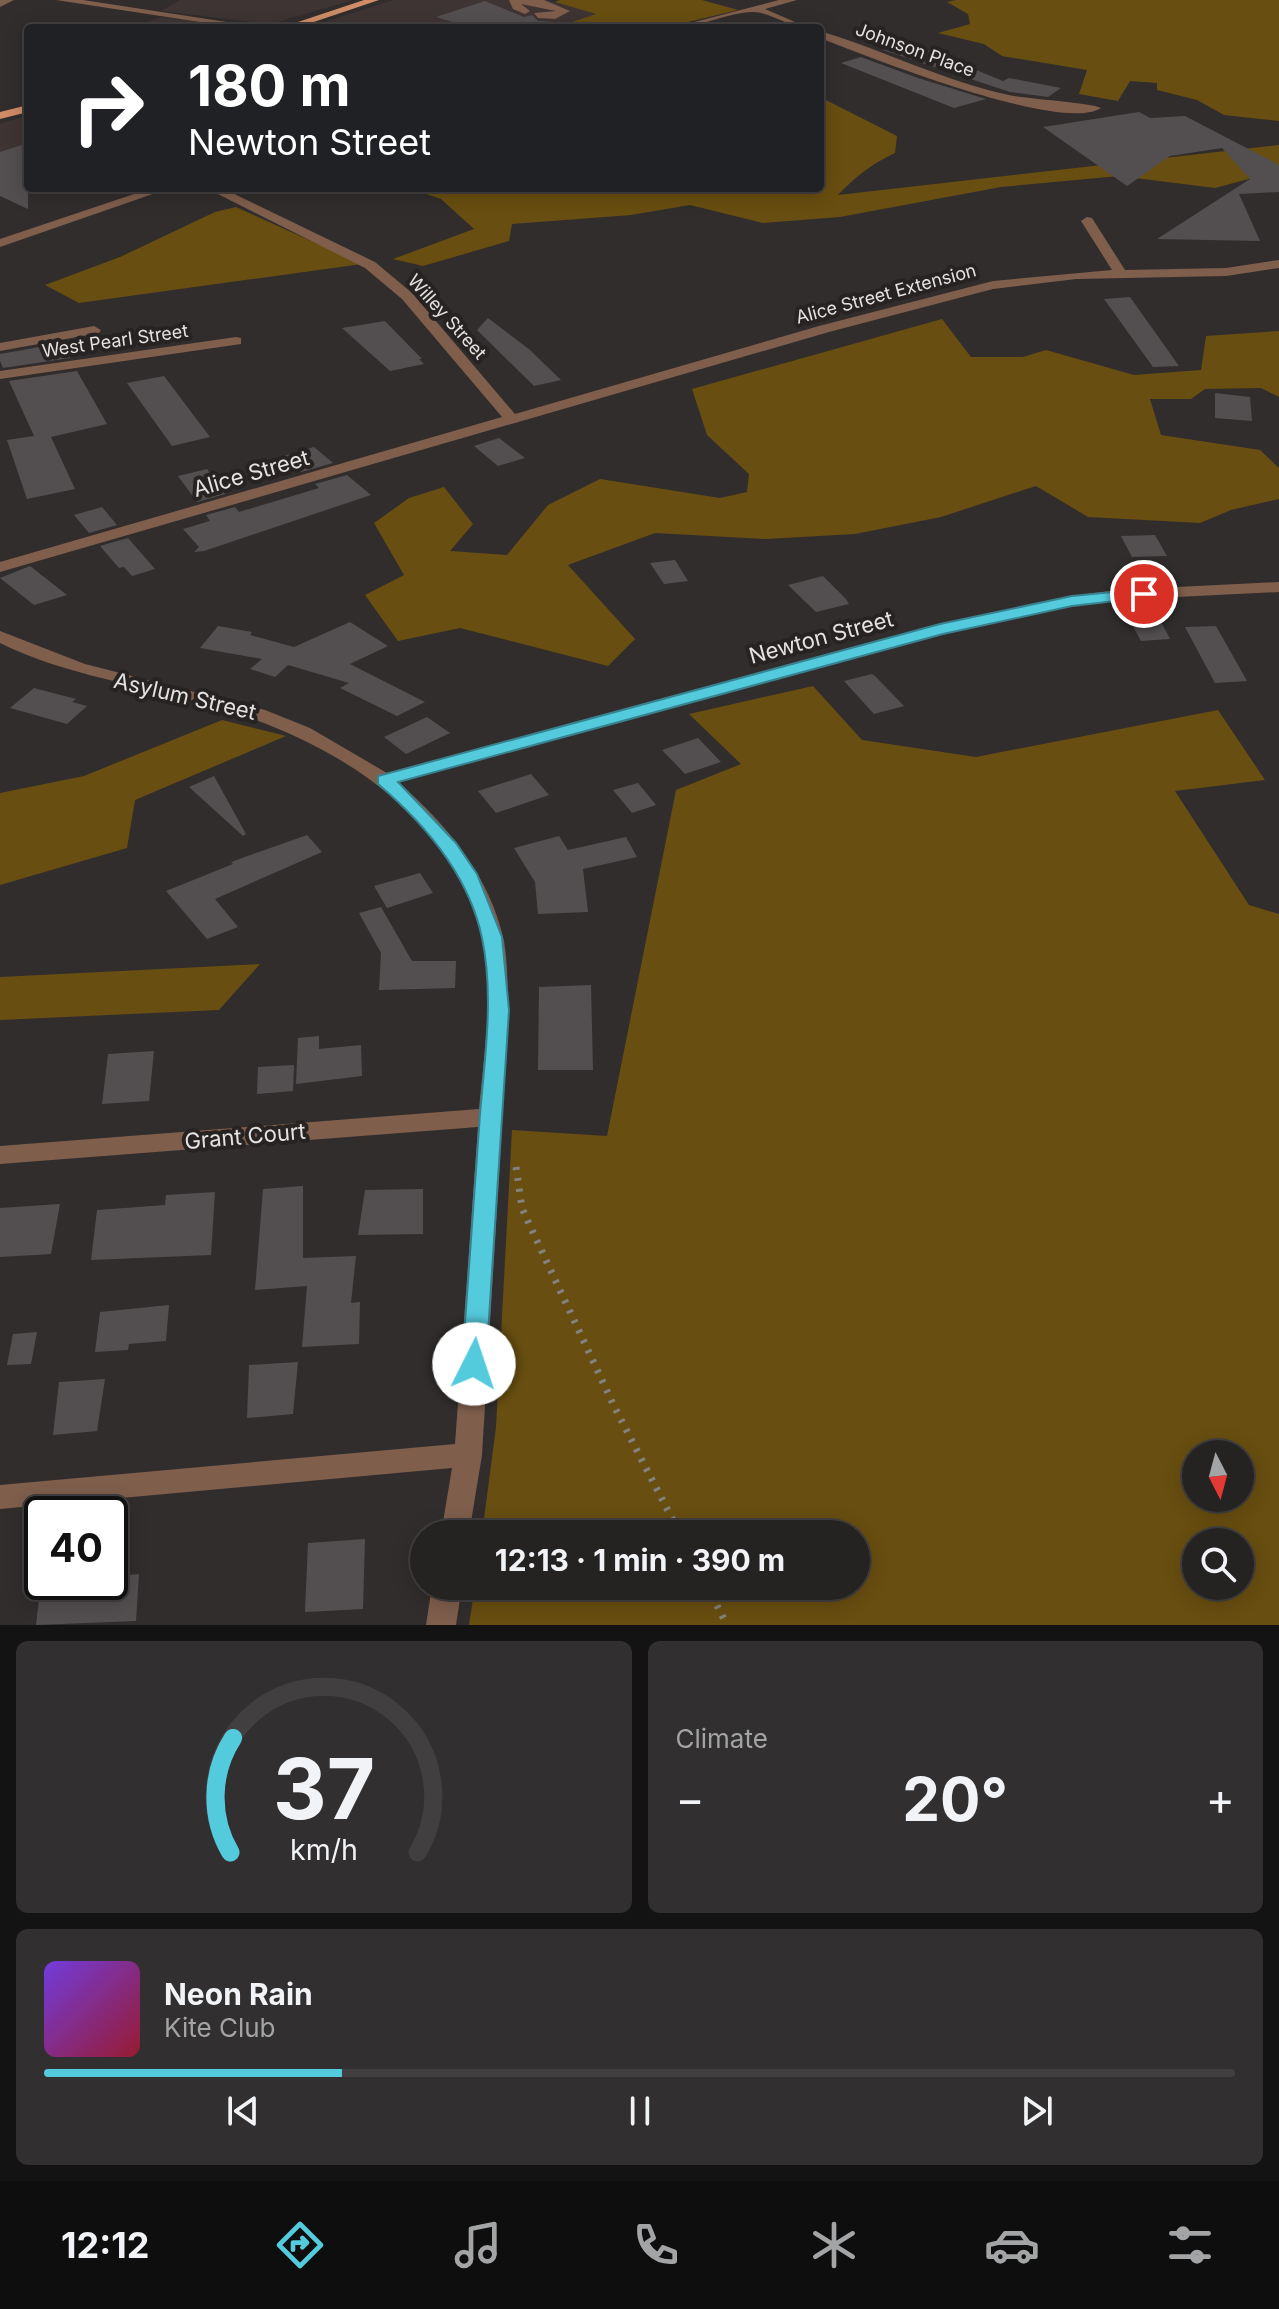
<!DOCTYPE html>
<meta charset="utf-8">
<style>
:root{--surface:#252222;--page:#312f2f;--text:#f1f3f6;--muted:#a3a4a5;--line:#423f40;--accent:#54cadd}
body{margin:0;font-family:Inter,sans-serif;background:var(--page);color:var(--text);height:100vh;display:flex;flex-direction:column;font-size:30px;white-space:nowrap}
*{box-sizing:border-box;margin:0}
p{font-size:26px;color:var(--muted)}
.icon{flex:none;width:44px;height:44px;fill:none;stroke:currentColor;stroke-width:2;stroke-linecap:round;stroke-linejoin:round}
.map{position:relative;height:1625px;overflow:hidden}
.sheet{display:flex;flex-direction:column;gap:16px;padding:16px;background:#141313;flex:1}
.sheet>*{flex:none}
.hud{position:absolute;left:24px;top:24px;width:800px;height:168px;border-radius:8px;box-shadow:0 4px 20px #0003,0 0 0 2px var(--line);background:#202124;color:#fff;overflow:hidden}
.needle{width:52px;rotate:174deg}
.buttons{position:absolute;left:1182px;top:1440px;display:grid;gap:16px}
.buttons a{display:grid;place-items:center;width:72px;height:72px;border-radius:50%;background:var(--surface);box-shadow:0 4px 20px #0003,0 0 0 2px var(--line);font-size:40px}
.speed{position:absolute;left:24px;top:1496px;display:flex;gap:16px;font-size:40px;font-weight:700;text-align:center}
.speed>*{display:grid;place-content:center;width:104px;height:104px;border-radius:50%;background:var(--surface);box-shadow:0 4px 20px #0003,0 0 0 2px var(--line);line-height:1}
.speed .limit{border:4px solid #111;border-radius:12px;background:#fff;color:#111}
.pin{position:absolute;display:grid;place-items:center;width:68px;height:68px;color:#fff;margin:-34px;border:4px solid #fff;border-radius:50%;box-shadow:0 2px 8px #0007}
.me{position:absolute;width:88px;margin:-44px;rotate:4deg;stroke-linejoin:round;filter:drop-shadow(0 0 6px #0008)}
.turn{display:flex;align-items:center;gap:28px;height:168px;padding:0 32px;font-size:36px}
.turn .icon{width:104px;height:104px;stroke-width:2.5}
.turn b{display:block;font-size:56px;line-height:68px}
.big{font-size:60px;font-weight:700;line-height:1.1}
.sheet .card{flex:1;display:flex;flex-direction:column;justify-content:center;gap:12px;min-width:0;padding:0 28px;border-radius:12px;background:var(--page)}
.sheet .dial{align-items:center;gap:0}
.dial svg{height:208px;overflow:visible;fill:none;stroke:var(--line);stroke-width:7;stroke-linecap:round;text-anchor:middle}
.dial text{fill:var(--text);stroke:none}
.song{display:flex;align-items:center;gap:24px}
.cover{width:96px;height:96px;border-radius:12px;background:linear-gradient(135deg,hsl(260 70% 55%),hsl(350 70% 35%))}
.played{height:8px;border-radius:4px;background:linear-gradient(90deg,var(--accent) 25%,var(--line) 25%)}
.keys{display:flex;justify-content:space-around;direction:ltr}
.heat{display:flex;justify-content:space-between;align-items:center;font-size:44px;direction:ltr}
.sheet .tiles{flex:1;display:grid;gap:16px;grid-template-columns:1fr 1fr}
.card:last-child{grid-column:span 2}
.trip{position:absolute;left:410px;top:1520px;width:460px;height:80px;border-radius:40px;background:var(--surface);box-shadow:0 4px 20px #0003,0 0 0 2px var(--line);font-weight:700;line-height:80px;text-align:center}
.menu{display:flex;height:128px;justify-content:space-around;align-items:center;background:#0f0e0e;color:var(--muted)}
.menu .icon{width:56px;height:56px}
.menu .selected{color:var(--accent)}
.menu b{font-size:36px;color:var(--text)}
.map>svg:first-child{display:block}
</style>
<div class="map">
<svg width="1279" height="1625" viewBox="0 0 1279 1625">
<rect width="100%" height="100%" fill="#312d2d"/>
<g fill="#3f3434">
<polygon points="180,0 353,0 270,24 161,11"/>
<polygon points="394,0 547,0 597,14 554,28 305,28"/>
<polygon points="162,17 223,25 239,28 129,28"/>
<polygon points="28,115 30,188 0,194 0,124"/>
</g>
<g fill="#684e10" fill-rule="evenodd">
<polygon points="560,0 702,0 738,10 663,28 554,28 596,14 555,2"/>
<polygon points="956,0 1279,0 1279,121 1224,115 1197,100 1157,90 1157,83 1130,81 1118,101 1079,94 1087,70 1002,56 984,44 938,33 970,24 968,14 947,2"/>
<path d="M820,97L897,136L895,153C871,164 855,177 838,195L1279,145V171L1215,188L1119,176L1001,187L840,217L763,223L690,205L631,215L512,224L509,241L423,266L393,259L474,229L441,199L409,188H820Z"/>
<polygon points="236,207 362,264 79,303 45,285 120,257 215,212"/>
<polygon points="942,319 971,357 1023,357 1046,350 1134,375 1201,370 1206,336 1279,331 1279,397 1261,388 1205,389 1191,399 1150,399 1161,435 1260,450 1279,468 1279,499 1231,510 1200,523 1088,517 1036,486 941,517 855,534 766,539 655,533 568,565 635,639 608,666 460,628 398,641 365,595 404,575 374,523 409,498 444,487 473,524 450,551 507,555 548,505 600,479 720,498 747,492 749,474 707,435 692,389"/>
<path d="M813,686L862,740L976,757L1218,710L1265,780L1175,791L1249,905L1279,914V1625H469L475,1586H856V1534H482L496,1427L512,1130L607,1136L676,790L741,764L689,714ZM1196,1454H1240V1498H1196ZM1196,1542H1240V1586H1196Z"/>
<polygon points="222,720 286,736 135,800 127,848 0,885 0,793 84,776"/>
<polygon points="260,964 219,1010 0,1020 0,977"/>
</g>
<g fill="#534f51">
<polygon points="485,1 524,17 532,15 538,21 555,22 554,28 472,28 436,17"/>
<polygon points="908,42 1003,81 1009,78 1061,88 1048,97 1010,92 883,50"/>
<polygon points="861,57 918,78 986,99 954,108 841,63"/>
<polygon points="1139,112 1150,118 1185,116 1279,165 1279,192 1239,194 1260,241 1157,239 1250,179 1222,148 1170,156 1127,186 1043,127"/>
<polygon points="28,143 28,209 0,196 0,152"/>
<polygon points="1130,297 1179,366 1153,367 1104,299"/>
<polygon points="488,318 530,350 561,380 534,386 477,330"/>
<polygon points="385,321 422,359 419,359 424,364 390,371 342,328"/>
<polygon points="62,343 70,358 3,368 0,361 0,354"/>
<polygon points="77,371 107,424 51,437 75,489 27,499 7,440 34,436 9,381"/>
<polygon points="164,376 210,437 172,446 127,383"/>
<polygon points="1215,393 1250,397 1252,421 1215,418"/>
<polygon points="499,438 525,458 498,466 474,446"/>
<polygon points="314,447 333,463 301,472 284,456"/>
<polygon points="207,469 225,494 197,502 178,476"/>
<polygon points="347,475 371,495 204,551 194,552 199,547 183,529 210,521 206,515 235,507 239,512 319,488 315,484"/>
<polygon points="102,507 117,525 89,533 74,515"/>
<polygon points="1155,535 1167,556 1132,557 1121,536"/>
<polygon points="128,538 155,569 132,576 124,567 119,568 100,546"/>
<polygon points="675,560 688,581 664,584 650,563"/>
<polygon points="30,566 67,595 34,605 0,578"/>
<polygon points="823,576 846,599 849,604 816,612 788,585"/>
<polygon points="1158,616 1170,639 1141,641 1129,619"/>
<polygon points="350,622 388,646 350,664 425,702 397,716 340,688 349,683 288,665 275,677 250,669 262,659 200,648 218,626 252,632 250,635 294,647"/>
<polygon points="1216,626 1247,681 1215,683 1185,627"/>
<polygon points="872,674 875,676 904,706 874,714 844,681"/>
<polygon points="34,688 76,699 72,702 87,706 67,724 10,708"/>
<polygon points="427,717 450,733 406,754 384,737"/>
<polygon points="698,738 721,762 685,774 662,750"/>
<polygon points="531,774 549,795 496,813 478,791"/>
<polygon points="214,776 246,834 243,836 189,787"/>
<polygon points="638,783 656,805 632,813 613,790"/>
<polygon points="307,835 322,852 215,899 238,927 207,939 166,891 233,864 231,862"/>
<polygon points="559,836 568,850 626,837 637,857 583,869 588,912 538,914 535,882 514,848"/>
<polygon points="420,873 433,893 387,908 374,886"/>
<polygon points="381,907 412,961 456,961 455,988 379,990 381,953 359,913"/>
<polygon points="591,985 593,1070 538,1070 539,987"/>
<polygon points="319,1036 319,1049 361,1045 362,1076 296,1084 298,1038"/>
<polygon points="154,1051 149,1101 102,1104 108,1054"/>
<polygon points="294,1065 293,1091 257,1094 258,1067"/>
<polygon points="303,1186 303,1258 356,1256 351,1303 360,1302 359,1344 302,1347 307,1286 255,1290 263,1189"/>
<polygon points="423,1189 423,1234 358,1235 365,1190"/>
<polygon points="215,1192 211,1255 91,1260 97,1210 165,1205 166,1195"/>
<polygon points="60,1204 51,1254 0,1257 0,1208"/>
<polygon points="169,1305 166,1341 129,1344 128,1350 95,1352 100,1312"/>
<polygon points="37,1332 31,1364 7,1365 13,1334"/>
<polygon points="298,1362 293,1414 247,1418 249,1365"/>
<polygon points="105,1379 97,1431 53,1435 59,1382"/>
<polygon points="365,1539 363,1609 305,1612 308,1543"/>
<polygon points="139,1574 136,1621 36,1625 41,1582 110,1582 110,1577"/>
</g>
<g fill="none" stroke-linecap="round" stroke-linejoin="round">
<g stroke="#848181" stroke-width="7" stroke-dasharray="3 8" stroke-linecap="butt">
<polyline points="516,1167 522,1208 530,1226 614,1406 680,1534"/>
<polyline points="707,1586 727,1625"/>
</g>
<g fill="#7f5e4c" fill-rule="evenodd">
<polygon points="0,0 14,0 0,7"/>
<polygon points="56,0 83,0 266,28 239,28"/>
<polygon points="509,0 544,0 570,11 555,19 538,18 534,13 556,11 521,4 530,11 525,14 513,9"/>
<path d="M779,0H797L765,9L809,28C789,28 773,13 754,12C732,11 699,28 671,28Z"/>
<path d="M820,31C884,50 943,81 1009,95C1027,99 1093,103 1101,108C1062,134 866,56 820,38Z"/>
<polygon points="152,188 170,188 0,247 0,239"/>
<polygon points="206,188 222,188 375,262 412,293 515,414 819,326 993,281 1112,270 1081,221 1087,217 1092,218 1125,270 1226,268 1279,260 1279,268 1226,276 1076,279 993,289 829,332 0,572 0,562 502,417 402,299 365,268"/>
<polygon points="94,326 101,330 99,333 0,351 0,343"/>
<polygon points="236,337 241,338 241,344 0,379 0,371"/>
<path d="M1279,582V592L1117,600L1072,606L943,634L398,782C447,825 490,876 504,941C508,964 507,987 509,1010L482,1455L469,1534H441L452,1468L0,1509V1485L455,1444L478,1127L0,1164V1146L479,1109C484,1054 494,994 482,939C453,811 327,738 210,705C139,684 67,676 0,643V631L85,664L265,710L310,728L387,773L940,624L1072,596L1117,590Z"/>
<polygon points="432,1586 462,1586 456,1625 426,1625"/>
</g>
<g fill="#cf8c66" fill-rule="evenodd">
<polygon points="364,0 379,0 296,28 280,28"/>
<polygon points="28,105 28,112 0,119 0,112"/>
</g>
</g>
<path fill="#54cadd" stroke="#378390" stroke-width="2" d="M1144,589L1150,590V597L1072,606L943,634L398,782L456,843L477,874L502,937L509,1010L486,1364L482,1371L474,1374L465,1371L462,1364C468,1280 474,1197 480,1114C485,1056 494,995 482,938C469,875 425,824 378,784V776L940,624L1072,596Z"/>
<g text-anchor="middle" stroke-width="8" stroke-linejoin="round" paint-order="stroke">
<g font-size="18" fill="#e5e2e2" stroke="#272323">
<text transform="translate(915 50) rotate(20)" y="6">Johnson Place</text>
<text transform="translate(886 294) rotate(-15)" y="6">Alice Street Extension</text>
<text transform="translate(447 317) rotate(48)" y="6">Willey Street</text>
<text transform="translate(115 341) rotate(-8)" y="6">West Pearl Street</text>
</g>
<g font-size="22" fill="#e5e2e2" stroke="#272323">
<text transform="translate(251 473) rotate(-16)" y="8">Alice Street</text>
<text transform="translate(821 637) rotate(-15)" y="8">Newton Street</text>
<text transform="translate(185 696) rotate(13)" y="8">Asylum Street</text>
<text transform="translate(245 1136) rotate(-5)" y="8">Grant Court</text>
</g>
</g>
</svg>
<div class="buttons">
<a><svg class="needle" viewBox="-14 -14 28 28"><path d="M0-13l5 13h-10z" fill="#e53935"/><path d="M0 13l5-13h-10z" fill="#a3a4a5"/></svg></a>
<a><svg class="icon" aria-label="search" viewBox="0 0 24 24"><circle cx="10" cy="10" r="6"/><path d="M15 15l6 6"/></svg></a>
</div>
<div class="speed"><div class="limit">40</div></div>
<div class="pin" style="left:1144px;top:594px;background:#d93025"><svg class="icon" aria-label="arrive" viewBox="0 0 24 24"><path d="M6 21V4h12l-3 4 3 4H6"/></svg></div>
<svg class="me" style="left:474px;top:1364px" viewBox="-20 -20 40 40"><circle r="19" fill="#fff"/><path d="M0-13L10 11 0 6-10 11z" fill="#54cadd"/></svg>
<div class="trip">12:13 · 1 min · 390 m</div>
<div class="hud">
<div class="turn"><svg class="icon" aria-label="right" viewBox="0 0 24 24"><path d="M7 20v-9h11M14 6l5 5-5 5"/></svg><div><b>180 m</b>Newton Street</div></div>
</div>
</div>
<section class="sheet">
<div class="tiles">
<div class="card dial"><svg viewBox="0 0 100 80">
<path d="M14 69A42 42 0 1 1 86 69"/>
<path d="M14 69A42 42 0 0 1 15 25" stroke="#54cadd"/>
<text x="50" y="56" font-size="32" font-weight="700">37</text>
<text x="50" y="72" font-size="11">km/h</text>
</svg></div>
<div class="card"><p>Climate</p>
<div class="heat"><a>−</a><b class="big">20°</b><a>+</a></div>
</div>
<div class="card">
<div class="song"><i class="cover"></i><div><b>Neon Rain</b><p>Kite Club</p></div></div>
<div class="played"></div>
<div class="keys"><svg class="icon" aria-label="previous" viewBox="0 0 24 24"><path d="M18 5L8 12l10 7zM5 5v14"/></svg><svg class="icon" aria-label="pause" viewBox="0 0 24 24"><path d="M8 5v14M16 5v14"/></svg><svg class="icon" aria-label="next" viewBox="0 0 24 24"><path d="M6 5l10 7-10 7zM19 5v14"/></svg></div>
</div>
</div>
</section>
<nav class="menu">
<b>12:12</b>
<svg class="icon selected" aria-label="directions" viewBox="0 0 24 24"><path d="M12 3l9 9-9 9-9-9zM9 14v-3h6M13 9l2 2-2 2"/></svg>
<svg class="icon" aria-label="music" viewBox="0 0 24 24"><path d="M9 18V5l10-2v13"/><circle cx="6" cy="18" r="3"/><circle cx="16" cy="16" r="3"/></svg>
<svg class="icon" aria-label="phone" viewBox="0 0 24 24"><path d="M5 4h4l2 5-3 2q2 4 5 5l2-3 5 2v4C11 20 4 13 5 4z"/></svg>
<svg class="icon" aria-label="climate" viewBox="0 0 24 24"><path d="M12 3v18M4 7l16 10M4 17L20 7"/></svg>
<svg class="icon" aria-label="car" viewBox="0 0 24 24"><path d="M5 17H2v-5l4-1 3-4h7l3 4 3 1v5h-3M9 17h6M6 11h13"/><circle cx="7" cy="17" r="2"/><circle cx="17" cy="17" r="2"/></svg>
<svg class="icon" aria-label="filters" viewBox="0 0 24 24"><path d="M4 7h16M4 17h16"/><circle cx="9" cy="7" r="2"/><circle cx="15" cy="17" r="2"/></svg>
</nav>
